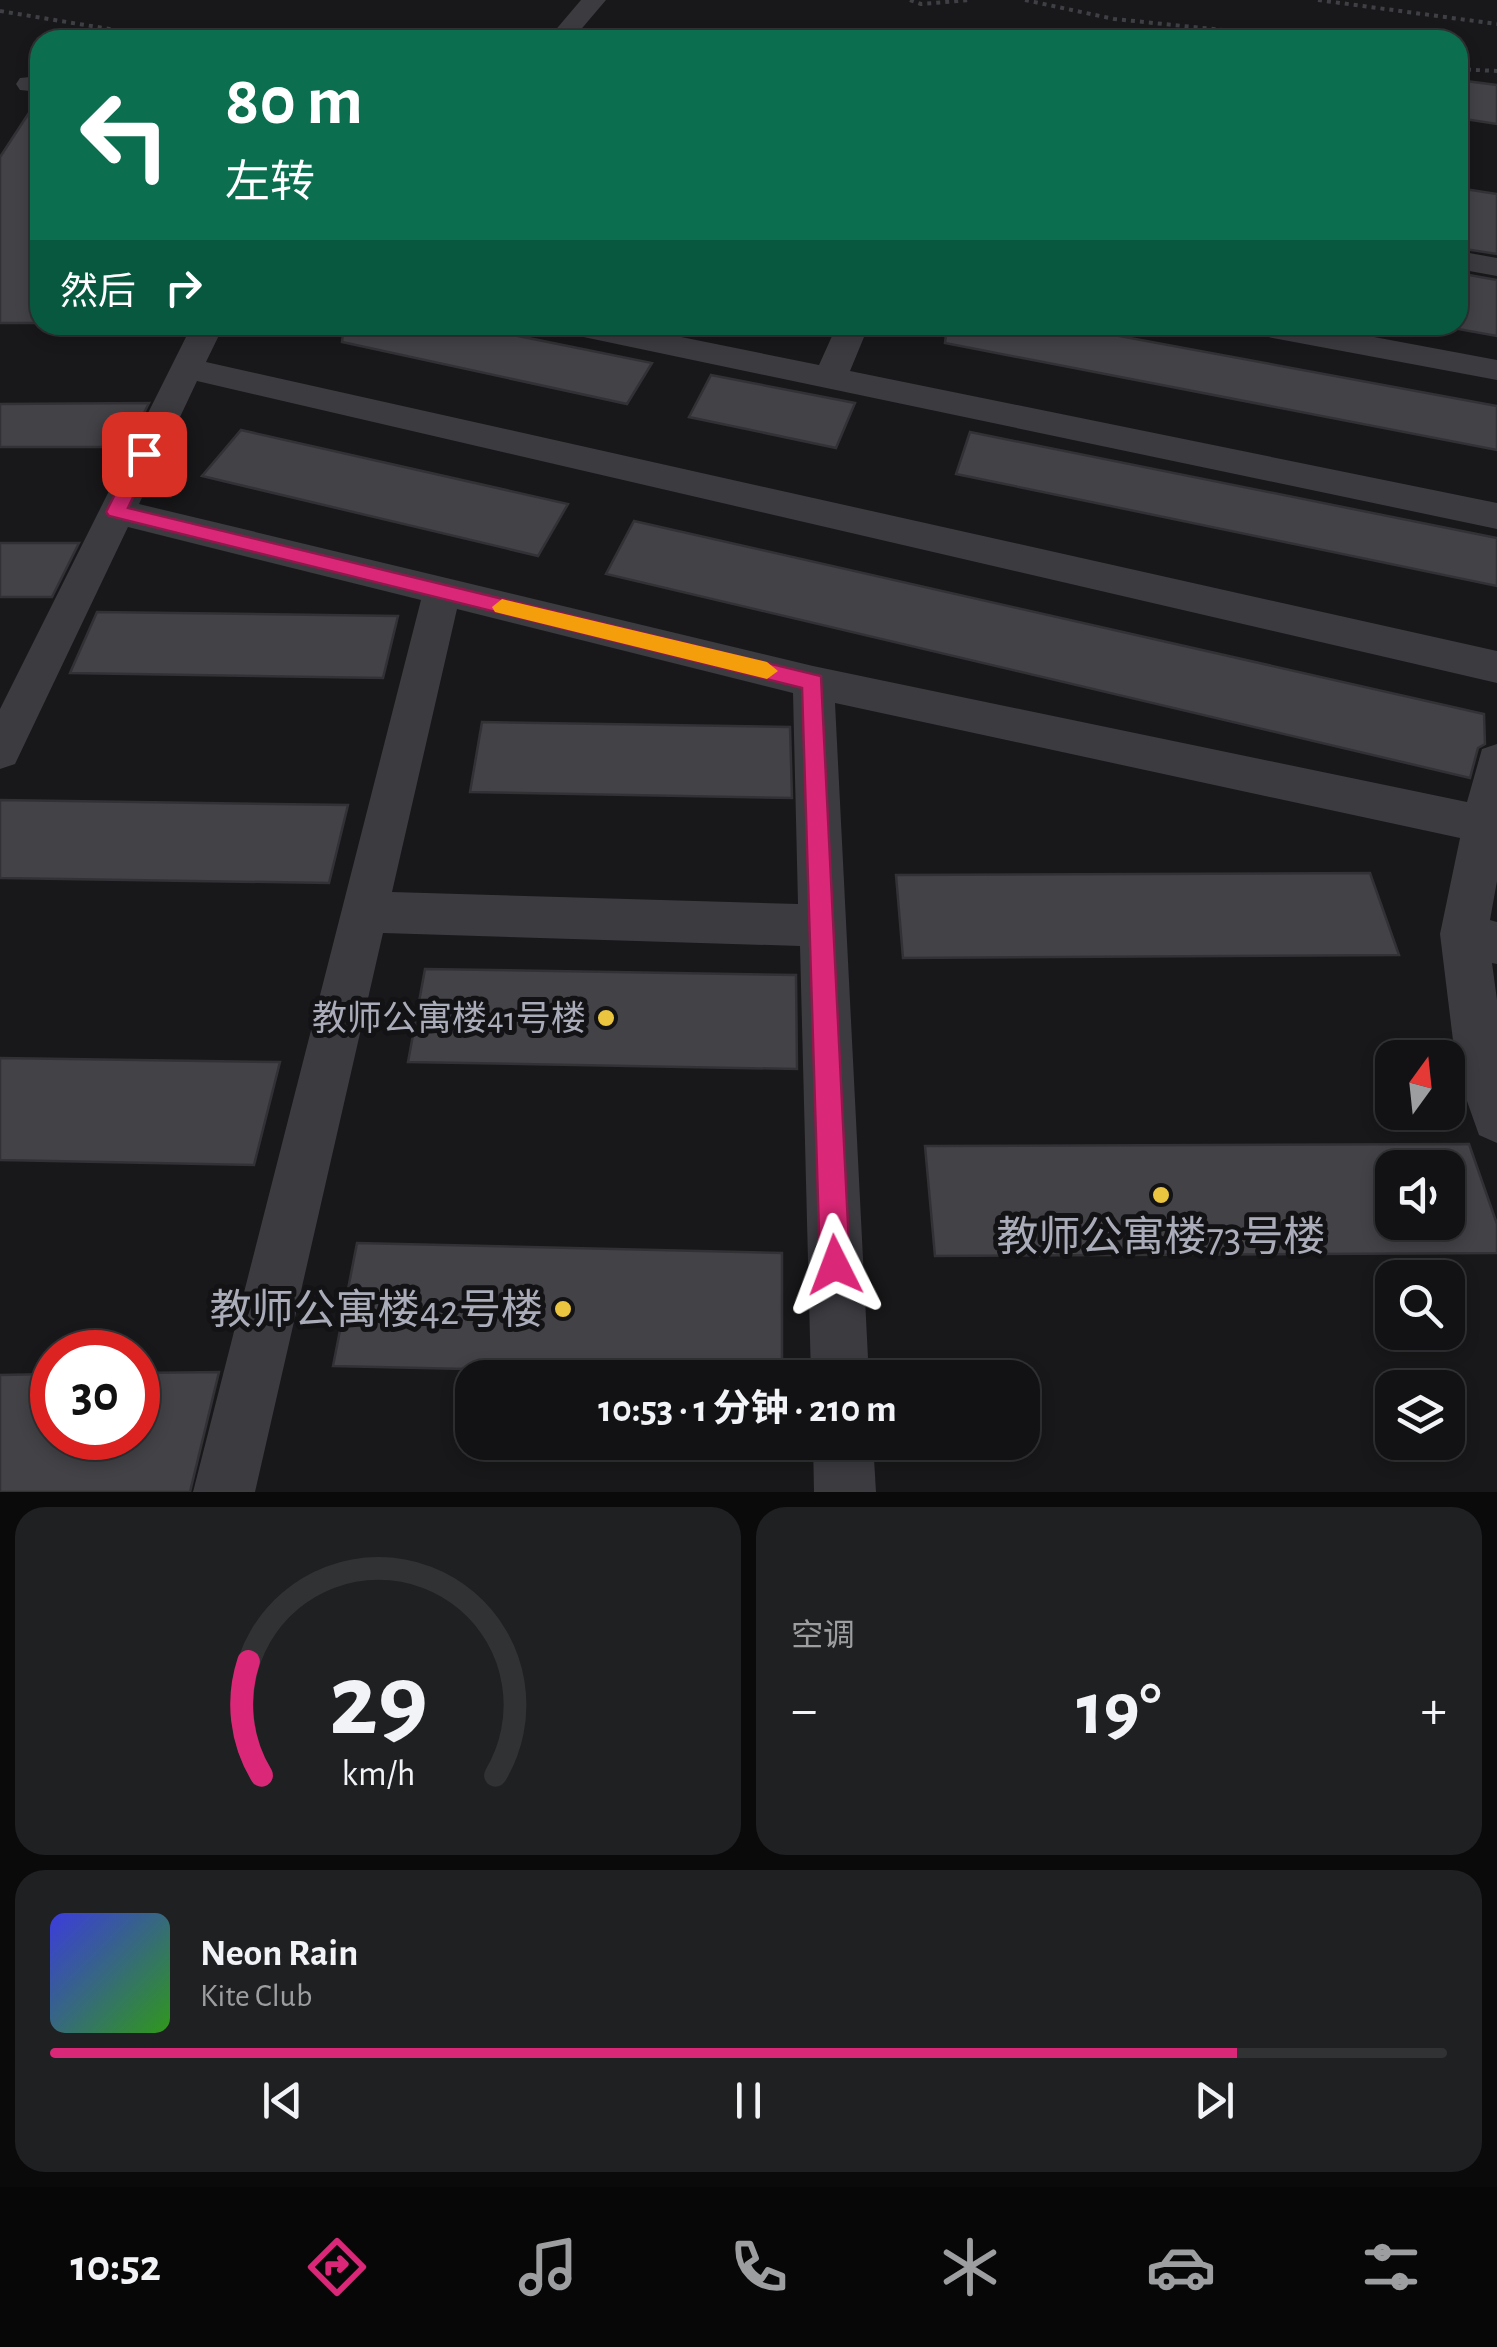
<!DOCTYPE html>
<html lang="zh">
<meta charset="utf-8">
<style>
:root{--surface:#121214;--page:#1f2022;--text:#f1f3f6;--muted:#9c9ea0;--line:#313234;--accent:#db2777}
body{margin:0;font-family:"Alegreya Sans","Noto Sans SC",sans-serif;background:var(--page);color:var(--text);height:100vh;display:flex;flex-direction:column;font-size:38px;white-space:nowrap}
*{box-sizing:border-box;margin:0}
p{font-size:32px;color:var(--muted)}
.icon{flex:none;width:55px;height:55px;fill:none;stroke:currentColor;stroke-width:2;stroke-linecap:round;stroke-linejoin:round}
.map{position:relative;height:1492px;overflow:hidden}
.panel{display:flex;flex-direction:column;gap:15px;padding:15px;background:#0a0a0b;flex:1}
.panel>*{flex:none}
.top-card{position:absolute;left:30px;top:30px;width:1438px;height:305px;border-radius:30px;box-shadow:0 5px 15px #0003,0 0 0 2px var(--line);background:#0b6e4f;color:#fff;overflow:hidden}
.needle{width:65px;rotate:15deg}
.fabs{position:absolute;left:1375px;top:1040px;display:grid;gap:20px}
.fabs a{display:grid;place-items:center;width:90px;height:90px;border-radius:20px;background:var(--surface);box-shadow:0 5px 15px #0003,0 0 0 2px var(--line);font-size:50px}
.speed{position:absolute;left:30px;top:1330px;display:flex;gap:20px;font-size:50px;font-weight:700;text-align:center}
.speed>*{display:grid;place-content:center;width:130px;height:130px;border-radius:50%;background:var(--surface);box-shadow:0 5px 15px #0003,0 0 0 2px var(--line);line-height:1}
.speed .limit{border:15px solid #d22;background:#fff;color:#111}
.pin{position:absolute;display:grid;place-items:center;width:85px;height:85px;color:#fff;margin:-42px;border-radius:20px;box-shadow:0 5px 15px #0006}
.me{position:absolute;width:110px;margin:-55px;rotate:357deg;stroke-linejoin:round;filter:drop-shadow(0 0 8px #0008)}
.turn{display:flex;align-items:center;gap:35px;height:210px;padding:0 30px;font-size:45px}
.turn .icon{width:130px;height:130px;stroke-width:2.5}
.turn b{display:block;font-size:70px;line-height:85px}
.then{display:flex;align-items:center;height:95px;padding:0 30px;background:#0003;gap:20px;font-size:38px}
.big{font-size:75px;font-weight:700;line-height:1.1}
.panel .widget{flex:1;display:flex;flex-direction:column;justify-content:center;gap:15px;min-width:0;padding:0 35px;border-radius:30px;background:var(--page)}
.panel .dial{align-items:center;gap:0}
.dial svg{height:260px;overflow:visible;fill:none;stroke:var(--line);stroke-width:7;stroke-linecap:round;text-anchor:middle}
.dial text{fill:var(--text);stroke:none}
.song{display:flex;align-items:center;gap:30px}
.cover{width:120px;height:120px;border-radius:15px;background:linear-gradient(135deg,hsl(240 70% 55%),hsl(110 70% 35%))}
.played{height:10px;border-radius:5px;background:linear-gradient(90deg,var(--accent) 85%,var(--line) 85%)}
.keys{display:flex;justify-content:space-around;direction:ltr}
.heat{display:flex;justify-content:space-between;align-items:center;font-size:55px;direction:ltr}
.panel .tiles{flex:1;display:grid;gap:15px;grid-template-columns:1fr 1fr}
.widget:last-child{grid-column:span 2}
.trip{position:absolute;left:455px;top:1360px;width:585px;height:100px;border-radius:30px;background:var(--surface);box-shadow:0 5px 15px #0003,0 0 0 2px var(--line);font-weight:700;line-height:100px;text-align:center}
.tab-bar{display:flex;height:160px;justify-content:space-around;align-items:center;background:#070708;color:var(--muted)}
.tab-bar .icon{width:70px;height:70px}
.tab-bar .current{color:var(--accent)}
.tab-bar b{font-size:45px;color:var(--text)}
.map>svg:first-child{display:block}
</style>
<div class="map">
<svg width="1497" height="1492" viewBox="0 0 1497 1492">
<rect width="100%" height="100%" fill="#18181a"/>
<g fill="#424247" stroke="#323236" stroke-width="2.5" fill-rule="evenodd">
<polygon points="1458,80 1497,85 1497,124 1458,118"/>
<polygon points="40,96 40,323 0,323 0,157"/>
<polygon points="1458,188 1497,194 1497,254 1458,248"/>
<polygon points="1458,273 1497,280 1497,336 1458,329"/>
<polygon points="344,325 464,325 652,363 627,404 342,342"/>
<polygon points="947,325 1060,325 1497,406 1497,450 945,343"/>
<polygon points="711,375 855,403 836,448 689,417"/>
<polygon points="149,403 127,447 0,447 0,404"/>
<polygon points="241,430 568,504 538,556 202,476"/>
<polygon points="970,432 1497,538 1497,586 956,474"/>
<polygon points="634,521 1484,714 1485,744 1478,748 1470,778 606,574"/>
<polygon points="0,543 79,543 52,597 0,597"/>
<polygon points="97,612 398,616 383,678 70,673"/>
<polygon points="482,722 790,727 792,798 470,792"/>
<polygon points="0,800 348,805 329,883 0,878"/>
<polygon points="1370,873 1399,955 903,958 896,875"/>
<polygon points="425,969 796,975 797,1069 408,1062"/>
<polygon points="0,1058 280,1062 254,1165 0,1160"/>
<path d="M1469,1144L1497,1224V1253L935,1256L925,1146ZM1392,1168H1448V1222H1392Z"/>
<polygon points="357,1243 782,1253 782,1376 333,1366"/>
<polygon points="219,1372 190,1492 0,1492 0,1375 52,1374 52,1438 138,1438 138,1373"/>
</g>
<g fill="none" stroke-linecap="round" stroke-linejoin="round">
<g stroke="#3f4045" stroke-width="4" stroke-dasharray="4 5" stroke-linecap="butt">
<polyline points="910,0 921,4 971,0"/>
<polyline points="1025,0 1114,19 1322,40"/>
<polyline points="1318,0 1497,24"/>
<polyline points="0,11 176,40"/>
<polyline points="1458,69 1497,71"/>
</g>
<g fill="#3b3b40" fill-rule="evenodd">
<polygon points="581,0 606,0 572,40 547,40"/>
<polygon points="40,76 40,92 20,90 16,84 20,78"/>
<polygon points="1458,251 1497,258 1497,276 1458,269"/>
<path d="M192,325H224L206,362L1497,651V683L197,381L139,504L813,666L1467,802L1482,749L1497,744V881L1490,920L1497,922V964L1492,963L1497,1000V1143L1479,1135L1457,1073L1440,934L1460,838L835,703L869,1378H811L800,946L383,933L255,1492H193L421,600L128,527L15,764L0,769V709ZM457,609L793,693L798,904L392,892Z"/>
<polygon points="558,325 622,325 819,365 837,325 869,325 850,371 1497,503 1497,529 574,335 563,332"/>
<polygon points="1241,325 1310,325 1497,360 1497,380 1257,335 1246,332"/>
<polygon points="813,1442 873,1442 876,1492 814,1492"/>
</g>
</g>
<polygon fill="#db2777" stroke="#8e194d" stroke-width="2.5" points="144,448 154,454 128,508 821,676 850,1265 845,1275 835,1280 825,1275 820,1265 802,688 109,516 106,512 135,454"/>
<polygon fill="#f59e0b" points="502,599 767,662 778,671 767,679 495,612 492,607"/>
<g fill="#ebc53f" stroke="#131315" stroke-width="4">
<circle cx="606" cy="1018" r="10"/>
<circle cx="1161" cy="1195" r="10"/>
<circle cx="563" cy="1309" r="10"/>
</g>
<g text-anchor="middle" stroke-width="10" stroke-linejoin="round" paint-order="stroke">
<g font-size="35" fill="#aaadb9" stroke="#131315" text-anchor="end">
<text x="586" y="1030">教师公寓楼41号楼</text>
</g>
<g font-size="42" fill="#aaadb9" stroke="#131315">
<text x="1161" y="1251">教师公寓楼73号楼</text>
<text x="543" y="1324" text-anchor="end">教师公寓楼42号楼</text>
</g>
</g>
</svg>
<div class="fabs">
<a><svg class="needle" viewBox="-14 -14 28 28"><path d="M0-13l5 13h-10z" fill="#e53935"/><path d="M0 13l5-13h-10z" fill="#9c9ea0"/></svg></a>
<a><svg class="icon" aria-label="sound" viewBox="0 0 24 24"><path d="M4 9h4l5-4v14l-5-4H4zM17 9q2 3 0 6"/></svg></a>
<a><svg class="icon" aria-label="search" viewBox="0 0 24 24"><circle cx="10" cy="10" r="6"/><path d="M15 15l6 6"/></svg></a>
<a><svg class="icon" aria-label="layers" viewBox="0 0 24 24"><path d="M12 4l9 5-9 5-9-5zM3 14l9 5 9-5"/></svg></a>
</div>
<div class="speed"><div class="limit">30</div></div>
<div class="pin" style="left:144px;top:454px;background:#d93025"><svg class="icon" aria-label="arrive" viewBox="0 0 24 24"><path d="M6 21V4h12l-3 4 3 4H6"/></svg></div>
<svg class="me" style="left:835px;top:1265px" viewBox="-20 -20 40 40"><path d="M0-17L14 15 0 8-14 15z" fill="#db2777" stroke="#fff" stroke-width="4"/></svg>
<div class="trip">10:53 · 1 分钟 · 210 m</div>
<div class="top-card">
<div class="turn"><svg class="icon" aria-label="left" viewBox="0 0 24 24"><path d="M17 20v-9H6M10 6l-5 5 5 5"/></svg><div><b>80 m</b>左转</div></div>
<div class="then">然后<svg class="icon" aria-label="right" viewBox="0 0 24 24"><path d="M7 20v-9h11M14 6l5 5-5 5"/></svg></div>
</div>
</div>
<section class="panel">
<div class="tiles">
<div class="widget dial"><svg viewBox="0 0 100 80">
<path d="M14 69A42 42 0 1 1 86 69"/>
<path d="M14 69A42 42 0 0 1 10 34" stroke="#db2777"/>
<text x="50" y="56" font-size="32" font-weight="700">29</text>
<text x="50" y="72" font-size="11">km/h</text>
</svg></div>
<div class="widget"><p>空调</p>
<div class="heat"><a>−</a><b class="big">19°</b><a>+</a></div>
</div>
<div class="widget">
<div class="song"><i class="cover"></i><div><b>Neon Rain</b><p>Kite Club</p></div></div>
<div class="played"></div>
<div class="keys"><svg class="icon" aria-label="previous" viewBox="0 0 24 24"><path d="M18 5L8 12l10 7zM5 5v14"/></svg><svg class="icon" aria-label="pause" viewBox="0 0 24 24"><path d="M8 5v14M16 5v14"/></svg><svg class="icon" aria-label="next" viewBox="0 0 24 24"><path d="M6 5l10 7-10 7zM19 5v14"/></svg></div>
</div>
</div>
</section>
<nav class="tab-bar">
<b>10:52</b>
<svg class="icon current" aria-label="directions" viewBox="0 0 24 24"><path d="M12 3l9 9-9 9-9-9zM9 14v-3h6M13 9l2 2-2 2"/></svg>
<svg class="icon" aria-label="music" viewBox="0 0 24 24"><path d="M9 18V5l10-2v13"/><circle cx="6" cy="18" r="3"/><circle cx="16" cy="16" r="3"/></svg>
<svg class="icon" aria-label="phone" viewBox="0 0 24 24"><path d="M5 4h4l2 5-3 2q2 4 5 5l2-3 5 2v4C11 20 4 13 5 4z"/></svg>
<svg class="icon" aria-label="climate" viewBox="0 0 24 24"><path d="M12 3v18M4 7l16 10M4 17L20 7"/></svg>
<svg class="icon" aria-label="car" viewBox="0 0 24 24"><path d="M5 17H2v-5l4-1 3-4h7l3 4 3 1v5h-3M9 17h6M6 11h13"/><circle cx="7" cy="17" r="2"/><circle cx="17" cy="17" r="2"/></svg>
<svg class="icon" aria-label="filters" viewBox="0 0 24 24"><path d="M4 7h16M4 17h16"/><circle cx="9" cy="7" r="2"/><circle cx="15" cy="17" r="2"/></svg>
</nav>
